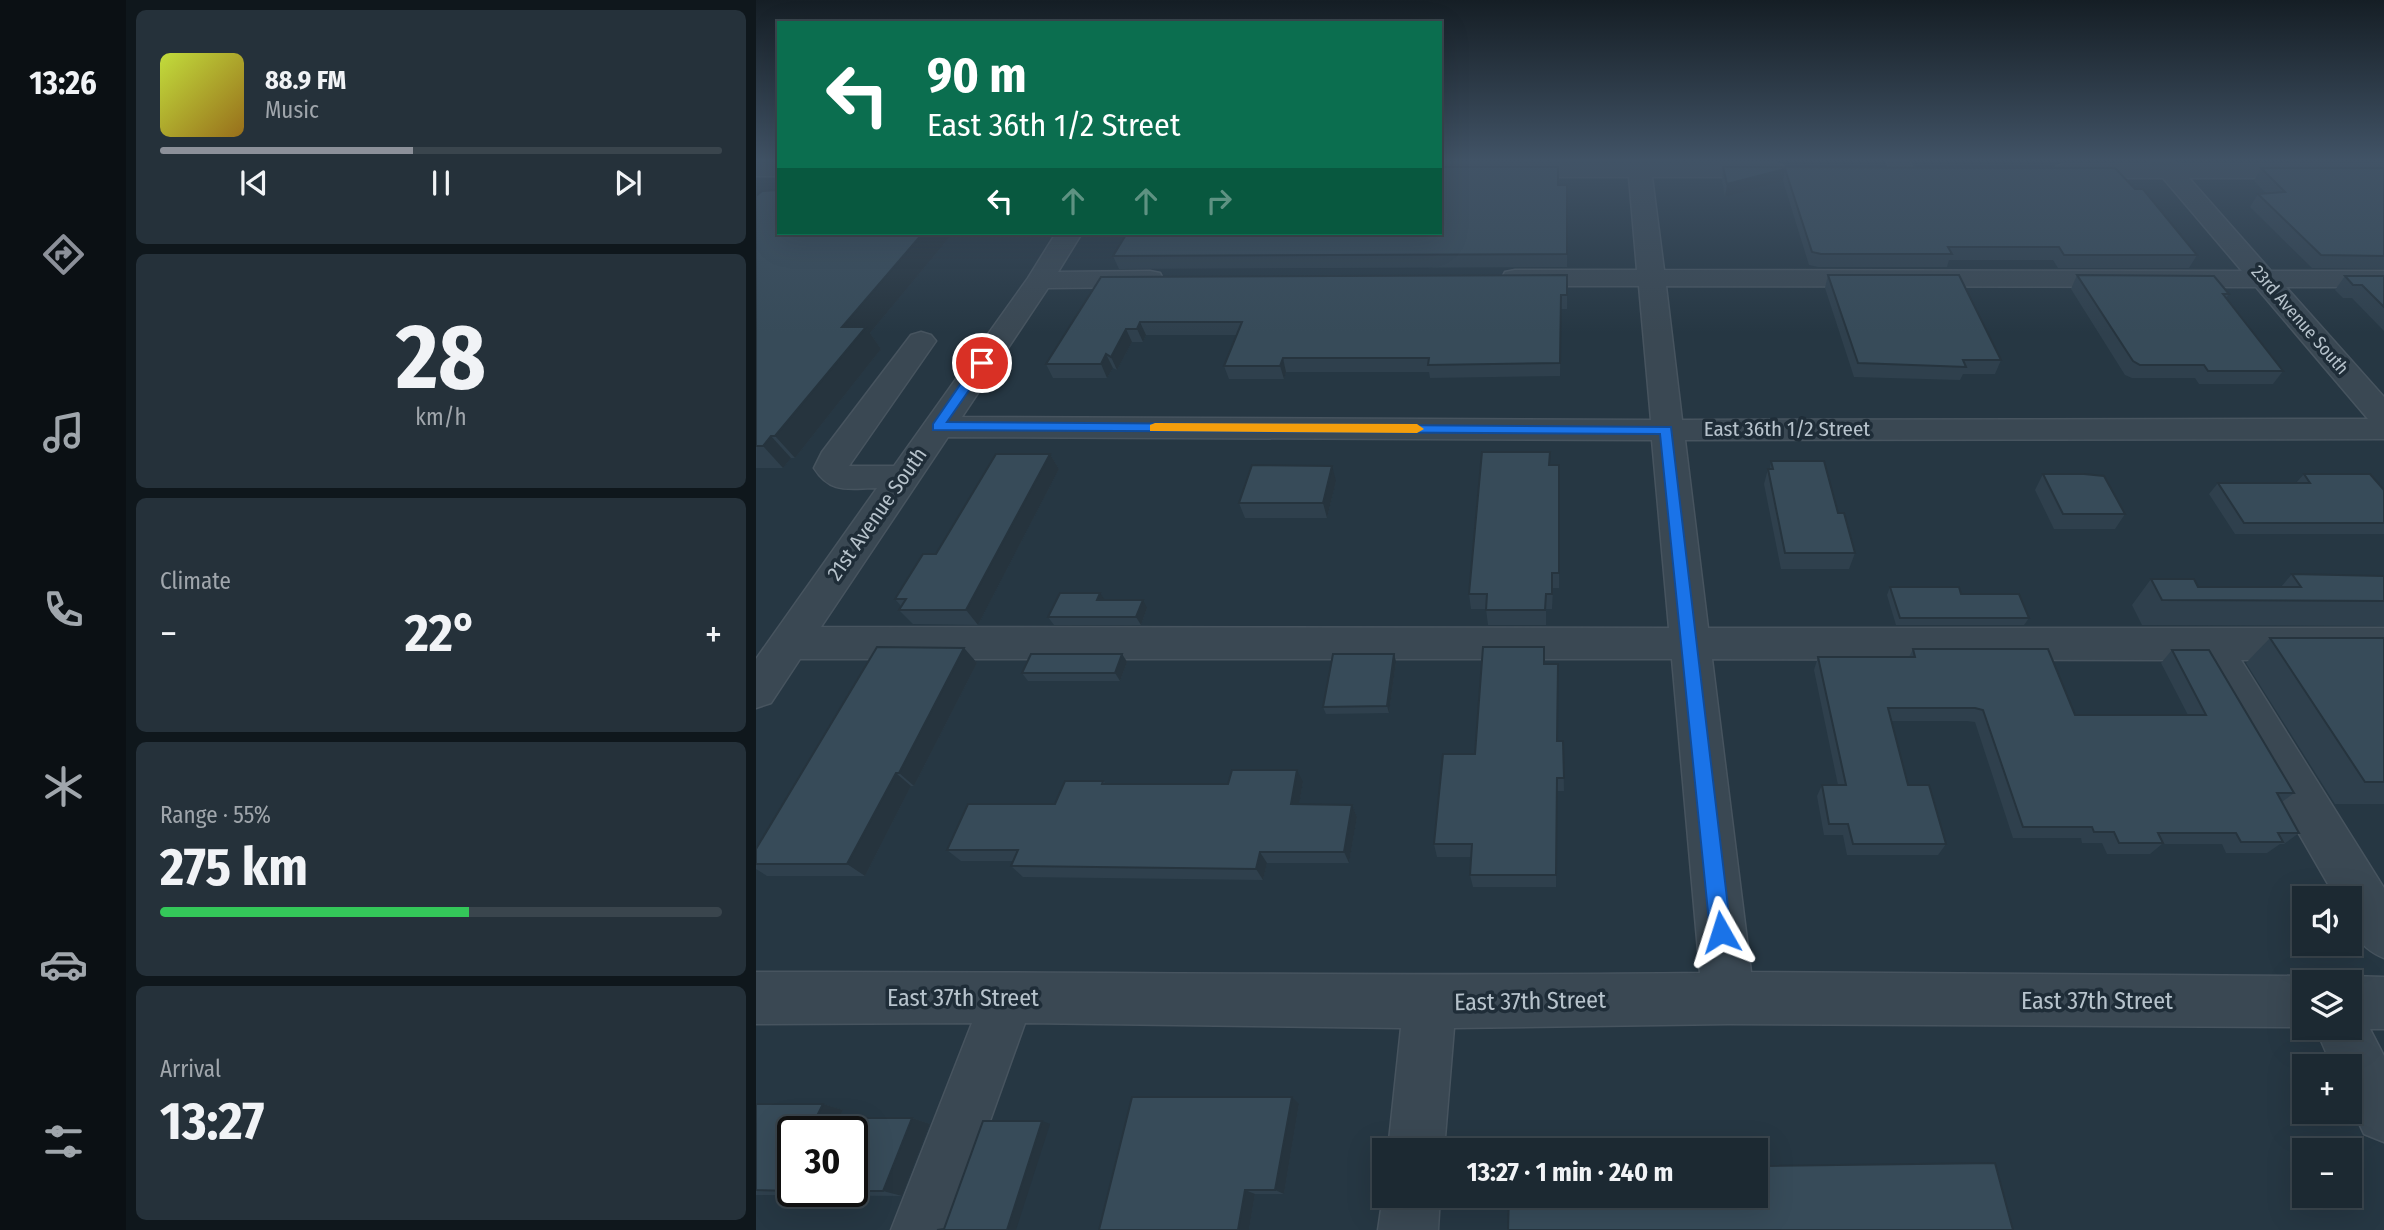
<!DOCTYPE html>
<meta charset="utf-8">
<style>
:root{--surface:#1c2932;--page:#25313a;--text:#f1f3f6;--muted:#a0a6ac;--line:#3a454d;--accent:#8c9099}
body{margin:0;font-family:"Fira Sans Condensed",sans-serif;background:var(--page);color:var(--text);height:100vh;display:flex;flex-direction:column;font-size:26px;white-space:nowrap}
*{box-sizing:border-box;margin:0}
p{font-size:23px;color:var(--muted)}
.icon{flex:none;width:38px;height:38px;fill:none;stroke:currentColor;stroke-width:2;stroke-linecap:round;stroke-linejoin:round}
.map{position:relative;flex:1;overflow:hidden}
.drawer{display:flex;flex-direction:column;gap:10px;padding:10px;background:#0f171c;width:630px}
.drawer>*{flex:none}
.top-card{position:absolute;left:21px;top:21px;width:665px;height:214px;border-radius:0px;box-shadow:0 7px 28px #0002,0 0 0 2px var(--line);background:#0b6e4f;color:#fff;overflow:hidden}
.controls{position:absolute;left:1536px;top:886px;display:grid;gap:14px}
.controls a{display:grid;place-items:center;width:70px;height:70px;border-radius:0px;background:var(--surface);box-shadow:0 7px 28px #0002,0 0 0 2px var(--line);font-size:35px}
.speed{position:absolute;left:21px;top:1116px;display:flex;gap:14px;font-size:35px;font-weight:700;text-align:center}
.speed>*{display:grid;place-content:center;width:91px;height:91px;border-radius:50%;background:var(--surface);box-shadow:0 7px 28px #0002,0 0 0 2px var(--line);line-height:1}
.speed .limit{border:4px solid #111;border-radius:10px;background:#fff;color:#111}
.pin{position:absolute;display:grid;place-items:center;width:60px;height:60px;color:#fff;margin:-30px;border:4px solid #fff;border-radius:50%;box-shadow:0 2px 7px #0007}
.me{position:absolute;width:77px;margin:-38px;rotate:354deg;stroke-linejoin:round;filter:drop-shadow(0 0 5px #0008)}
.turn{display:flex;align-items:center;gap:24px;height:147px;padding:0 35px;font-size:32px}
.turn .icon{width:91px;height:91px;stroke-width:2.5}
.turn b{display:block;font-size:49px;line-height:60px}
.lanes{display:flex;align-items:center;height:66px;padding:0 35px;background:#0003;justify-content:center;gap:35px;direction:ltr}
.lanes .off{opacity:.35}
.big{font-size:52px;font-weight:700;line-height:1.1}
.drawer .card{flex:1;display:flex;flex-direction:column;justify-content:center;gap:10px;min-width:0;padding:0 24px;border-radius:10px;background:var(--page)}
.drawer .dial{align-items:center;gap:0}
.dial b{font-size:91px;line-height:1}
.song{display:flex;align-items:center;gap:21px}
.cover{width:84px;height:84px;border-radius:10px;background:linear-gradient(135deg,hsl(70 70% 55%),hsl(40 70% 35%))}
.played{height:7px;border-radius:4px;background:linear-gradient(90deg,var(--accent) 45%,var(--line) 45%)}
.keys{display:flex;justify-content:space-around;direction:ltr}
.heat{display:flex;justify-content:space-between;align-items:center;font-size:38px;direction:ltr}
.charge{height:10px;border-radius:5px;background:linear-gradient(90deg,#34c759 55%,var(--line) 0)}
.trip{position:absolute;left:616px;top:1138px;width:396px;height:70px;border-radius:0px;background:var(--surface);box-shadow:0 7px 28px #0002,0 0 0 2px var(--line);font-weight:700;line-height:70px;text-align:center}
main{display:flex;flex:1;min-height:0}
.menu{display:flex;flex-direction:column;width:126px;justify-content:space-around;align-items:center;background:#0b1014;color:var(--muted)}
.menu .icon{width:49px;height:49px}
.menu .on{color:var(--accent)}
.menu b{font-size:32px;color:var(--text)}
.map>svg:first-child{display:block}
</style>
<main>
<nav class="menu">
<b>13:26</b>
<svg class="icon on" aria-label="directions" viewBox="0 0 24 24"><path d="M12 3l9 9-9 9-9-9zM9 14v-3h6M13 9l2 2-2 2"/></svg>
<svg class="icon" aria-label="music" viewBox="0 0 24 24"><path d="M9 18V5l10-2v13"/><circle cx="6" cy="18" r="3"/><circle cx="16" cy="16" r="3"/></svg>
<svg class="icon" aria-label="phone" viewBox="0 0 24 24"><path d="M5 4h4l2 5-3 2q2 4 5 5l2-3 5 2v4C11 20 4 13 5 4z"/></svg>
<svg class="icon" aria-label="climate" viewBox="0 0 24 24"><path d="M12 3v18M4 7l16 10M4 17L20 7"/></svg>
<svg class="icon" aria-label="car" viewBox="0 0 24 24"><path d="M5 17H2v-5l4-1 3-4h7l3 4 3 1v5h-3M9 17h6M6 11h13"/><circle cx="7" cy="17" r="2"/><circle cx="17" cy="17" r="2"/></svg>
<svg class="icon" aria-label="filters" viewBox="0 0 24 24"><path d="M4 7h16M4 17h16"/><circle cx="9" cy="7" r="2"/><circle cx="15" cy="17" r="2"/></svg>
</nav>
<section class="drawer">
<div class="card">
<div class="song"><i class="cover"></i><div><b>88.9 FM</b><p>Music</p></div></div>
<div class="played"></div>
<div class="keys"><svg class="icon" aria-label="previous" viewBox="0 0 24 24"><path d="M18 5L8 12l10 7zM5 5v14"/></svg><svg class="icon" aria-label="pause" viewBox="0 0 24 24"><path d="M8 5v14M16 5v14"/></svg><svg class="icon" aria-label="next" viewBox="0 0 24 24"><path d="M6 5l10 7-10 7zM19 5v14"/></svg></div>
</div>
<div class="card dial"><b>28</b><p>km/h</p></div>
<div class="card"><p>Climate</p>
<div class="heat"><a>−</a><b class="big">22°</b><a>+</a></div>
</div>
<div class="card"><p>Range · 55%</p><b class="big">275 km</b><div class="charge"></div></div>
<div class="card"><p>Arrival</p><b class="big">13:27</b></div>
</section>
<div class="map">
<svg width="1628" height="1230" viewBox="0 0 1628 1230">
<rect width="100%" height="100%" fill="#263743"/>
<g fill="none" stroke-linecap="round" stroke-linejoin="round">
<g stroke="#47545f" stroke-width="3">
<g id="minor">
<path d="M872,161L1018,163L1026,165L1030,170L1026,175L1018,177H896L908,270L1486,271L1407,178H1309L1301,176L1297,171L1301,166L1309,164H1396L1394,161H1418L1420,164H1628V178H1433L1515,271H1628V287H1530L1628,397V439L929,440L952,628H1628V660H1485L1628,888V958C1599,946 1594,927 1594,898H1580L1443,660L956,659L995,972L1549,976L1563,982H1549L1551,1027L972,1024L698,1028L688,1150H632L645,1028L269,1023L195,1230H135L216,1023L0,1024V972C315,971 629,977 944,973L916,659H44L15,703L0,708V659L121,488C93,488 75,495 58,468L66,452L155,335L165,332L175,335L180,341L93,466H138L272,278L300,233H326L302,272L394,271L404,273L407,279L404,285L394,287L292,288L206,417L895,420L883,286H759L749,284L746,278L749,272L759,270H881L873,177H684V163ZM910,286L1500,287L1612,419L926,420ZM192,437L896,440L913,628L65,627Z"/>
<polygon points="1130,161 1153,161 1158,171 1154,176 1138,176"/>
<rect x="0" y="162" width="23" height="14"/>
<polygon points="1594,976 1628,977 1628,1029 1614,1029 1628,1056 1628,1142 1608,1134 1594,1104 1594,1066 1576,1066 1559,1027 1594,1027 1594,982 1580,982"/>
<polygon points="628,1189 628,1195 684,1195 682,1230 622,1230"/>
</g>
</g>
<use href="#minor" fill="#3a4853" fill-rule="evenodd"/>
</g>
<g fill="#2f404d" fill-rule="evenodd">
<polygon points="1517,161 1628,161 1628,162"/>
<polygon points="967,167 1359,168 1441,255 1433,268 1302,268 1297,260 1193,260 1191,267 1062,267 1053,265 1027,181 969,197 966,180"/>
<polygon points="1505,168 1628,168 1628,269 1556,268 1494,207 1502,194 1510,193 1498,181"/>
<polygon points="802,185 811,185 811,267 363,269 357,256"/>
<polygon points="0,196 23,233 197,233 114,333 125,349 39,458 35,458 27,468 0,468"/>
<polygon points="811,275 811,309 805,309 804,376 674,378 673,372 530,372 528,379 473,379 468,366 481,335 390,335 387,342 376,342 361,370 357,368 351,378 297,378 290,364 345,277"/>
<polygon points="1072,275 1245,360 1239,374 1207,374 1204,380 1098,377 1069,288"/>
<polygon points="1321,275 1473,294 1470,298 1527,371 1517,384 1443,384 1439,378 1376,378 1369,375 1315,289"/>
<polygon points="1589,276 1628,276 1628,331 1596,298 1587,298 1579,290"/>
<polygon points="294,454 303,469 222,625 157,624 143,610 145,606 139,599 180,554"/>
<polygon points="1015,461 1082,513 1099,553 1093,569 1025,569 1008,484 1012,469 1014,469"/>
<polygon points="794,465 803,465 803,588 797,588 796,609 790,609 790,625 732,625 730,609 715,609 713,594"/>
<polygon points="1287,474 1369,514 1359,529 1298,529 1279,490"/>
<polygon points="1548,474 1628,490 1628,534 1479,534 1453,494 1462,483 1540,483"/>
<polygon points="580,481 571,518 489,518 483,503"/>
<polygon points="1536,574 1628,576 1628,626 1386,625 1376,605 1395,579 1442,587 1525,587"/>
<polygon points="1134,587 1205,594 1273,618 1268,625 1140,625 1131,595"/>
<polygon points="349,600 391,608 385,625 298,625 292,617"/>
<polygon points="1514,638 1628,638 1628,804 1579,804 1490,663"/>
<polygon points="208,648 221,663 158,786 155,786 109,876 11,876 0,869 0,849"/>
<polygon points="1157,649 1319,715 1432,715 1405,663 1416,650 1538,793 1526,802 1543,833 1528,844 1524,844 1511,853 1470,853 1466,844 1406,844 1394,854 1351,854 1346,843 1326,843 1325,838 1257,838 1219,722 1211,721 1135,721 1152,785 1190,844 1182,855 1091,855 1087,835 1068,835 1061,796 1066,785 1082,785 1058,670 1062,657 1153,657"/>
<polygon points="366,654 371,662 364,681 272,681 266,673"/>
<polygon points="638,654 640,662 633,713 570,714 567,707"/>
<polygon points="789,664 801,741 807,741 808,791 801,791 800,887 717,887 714,875 715,857 681,857 678,844 719,754"/>
<polygon points="347,781 350,784 472,784 547,782 543,804 596,805 601,817 593,863 511,863 507,880 267,877 255,866 257,861 205,861 191,850 299,804"/>
<path d="M0,1104H67L87,1110L83,1118H156L174,1124L146,1196L0,1195ZM37,1132H96V1192H37Z"/>
<polygon points="543,1104 528,1194 499,1194 493,1230 343,1230"/>
<polygon points="1006,1166 1257,1230 1001,1173 1001,1171"/>
</g>
<g fill="#26343e">
<polygon points="1029,169 1027,181 969,197 971,184"/>
<polygon points="167,233 197,233 114,333 125,349 39,458 19,436 86,327"/>
<polygon points="384,322 390,335 387,342 381,329"/>
<polygon points="370,329 376,342 361,370 355,357"/>
<polygon points="350,354 357,368 351,378 345,364"/>
<polygon points="527,358 530,372 528,379 524,366"/>
<polygon points="15,436 35,458 27,468 7,446"/>
<polygon points="294,454 303,469 222,625 210,610"/>
<polygon points="576,466 580,481 571,518 567,503"/>
<polygon points="344,593 349,600 341,600"/>
<polygon points="387,600 391,608 385,625 380,617"/>
<polygon points="208,648 221,663 158,786 143,773"/>
<polygon points="366,654 371,662 364,681 359,673"/>
<polygon points="638,654 640,662 633,713 631,706"/>
<polygon points="541,770 547,782 541,816 535,804"/>
<polygon points="140,773 155,786 109,876 91,864"/>
<polygon points="596,805 601,817 593,863 588,852"/>
<polygon points="504,852 511,863 507,880 500,869"/>
<polygon points="536,1097 543,1104 528,1194 519,1190"/>
<polygon points="67,1104 87,1110 80,1124 60,1118"/>
<polygon points="156,1118 174,1124 146,1196 127,1191"/>
<polygon points="286,1121 294,1124 260,1230 251,1230"/>
<polygon points="489,1190 499,1194 493,1230 482,1230"/>
</g>
<g fill="#374b59" stroke="#26343e" stroke-width="2">
<polygon points="684,167 802,167 802,185 811,185 811,254 357,256 371,233 684,233"/>
<polygon points="967,167 1359,168 1379,189 1387,189 1441,255 1308,255 1303,247 1192,247 1196,254 1065,254 1056,252 1029,169 971,184"/>
<polygon points="1505,168 1628,168 1628,256 1565,255 1502,194 1529,192"/>
<polygon points="23,190 23,233 167,233 86,327 110,327 19,436 15,436 7,446 0,446 0,196 6,191"/>
<polygon points="811,275 811,295 805,295 804,363 672,365 673,358 527,358 524,366 468,366 486,322 384,322 381,329 370,329 355,357 350,354 345,364 290,364 345,277"/>
<polygon points="1072,275 1203,275 1245,360 1207,360 1210,367 1102,363"/>
<polygon points="1321,275 1458,276 1473,294 1467,294 1527,371 1452,371 1448,365 1384,365 1377,361"/>
<polygon points="1589,276 1628,276 1628,307 1606,285 1597,285"/>
<polygon points="726,452 794,452 793,465 803,465 803,573 796,573 796,594 790,594 789,610 730,610 731,594 713,594"/>
<polygon points="240,454 294,454 210,610 143,610 150,599 139,599 167,554 180,554"/>
<polygon points="1015,461 1068,461 1082,513 1088,513 1099,553 1029,553 1012,469 1017,469"/>
<polygon points="496,465 576,466 567,503 483,503"/>
<polygon points="1287,474 1328,474 1348,476 1369,514 1307,514"/>
<polygon points="1548,474 1614,474 1628,490 1628,523 1488,523 1462,483 1554,483"/>
<polygon points="1536,574 1628,576 1628,601 1406,600 1395,579 1438,579 1442,587 1545,587"/>
<polygon points="1134,587 1203,587 1205,594 1263,594 1273,618 1144,618"/>
<polygon points="304,593 344,593 341,600 387,600 380,617 292,617"/>
<polygon points="1514,638 1628,638 1628,782 1609,782"/>
<polygon points="121,647 208,648 143,773 140,773 91,864 0,864 0,849"/>
<polygon points="727,647 788,647 788,664 802,664 801,741 807,741 808,778 801,778 800,875 714,875 716,844 678,844 687,754 719,754"/>
<polygon points="1157,649 1292,649 1319,715 1450,715 1416,650 1453,650 1538,793 1521,793 1543,833 1522,833 1527,842 1485,842 1480,833 1402,833 1407,843 1363,843 1358,832 1338,832 1336,827 1267,827 1227,710 1219,708 1132,708 1152,785 1173,785 1190,844 1097,844 1092,824 1073,824 1066,785 1090,785 1062,657 1159,657"/>
<polygon points="275,654 366,654 359,673 266,673"/>
<polygon points="577,654 638,654 631,706 567,707"/>
<polygon points="476,770 541,770 535,804 596,805 588,852 504,852 500,869 255,866 262,850 191,850 212,804 299,804 309,781 347,781 346,784 472,784"/>
<polygon points="376,1097 536,1097 519,1190 489,1190 482,1230 343,1230"/>
<polygon points="0,1104 67,1104 60,1118 156,1118 127,1191 96,1191 96,1132 37,1132 37,1191 0,1190"/>
<polygon points="227,1121 286,1121 251,1230 181,1230 188,1229"/>
<polygon points="1239,1163 1257,1230 752,1230 753,1195 999,1195 999,1173 1007,1173 1006,1166"/>
</g>
<linearGradient id="sky" x2="0" y2="1"><stop stop-color="#151e25"/><stop offset="0.48" stop-color="#415366"/><stop offset="1" stop-color="#415366" stop-opacity="0"/></linearGradient>
<rect width="1628" height="333" fill="url(#sky)"/>
<polygon fill="#1a73e8" stroke="#114b97" stroke-width="2" points="226,359 232,363 191,422 915,427 975,932 972,939 965,942 957,939 954,932 904,434 177,430 177,424 221,360"/>
<polygon fill="#f59e0b" points="399,423 661,424 668,429 661,433 394,431 394,425"/>
<g text-anchor="middle" stroke-width="7" stroke-linejoin="round" paint-order="stroke">
<g font-size="18" fill="#b7c3cc" stroke="#1f2d38">
<text transform="translate(1544 320) rotate(49)" y="6">23rd Avenue South</text>
</g>
<g font-size="21" fill="#b7c3cc" stroke="#1f2d38">
<text x="1031" y="436">East 36th 1/2 Street</text>
<text transform="translate(121 514) rotate(-55)" y="7">21st Avenue South</text>
</g>
<g font-size="24" fill="#b7c3cc" stroke="#1f2d38">
<text x="207" y="1006">East 37th Street</text>
<text transform="translate(774 1001) rotate(-1)" y="8">East 37th Street</text>
<text x="1341" y="1009">East 37th Street</text>
</g>
</g>
</svg>
<div class="controls">
<a><svg class="icon" aria-label="sound" viewBox="0 0 24 24"><path d="M4 9h4l5-4v14l-5-4H4zM17 9q2 3 0 6"/></svg></a>
<a><svg class="icon" aria-label="layers" viewBox="0 0 24 24"><path d="M12 4l9 5-9 5-9-5zM3 14l9 5 9-5"/></svg></a>
<a>+</a>
<a>−</a>
</div>
<div class="speed"><div class="limit">30</div></div>
<div class="pin" style="left:226px;top:363px;background:#d93025"><svg class="icon" aria-label="arrive" viewBox="0 0 24 24"><path d="M6 21V4h12l-3 4 3 4H6"/></svg></div>
<svg class="me" style="left:965px;top:932px" viewBox="-20 -20 40 40"><path d="M0-17L14 15 0 8-14 15z" fill="#1a73e8" stroke="#fff" stroke-width="4"/></svg>
<div class="trip">13:27 · 1 min · 240 m</div>
<div class="top-card">
<div class="turn"><svg class="icon" aria-label="left" viewBox="0 0 24 24"><path d="M17 20v-9H6M10 6l-5 5 5 5"/></svg><div><b>90 m</b>East 36th 1/2 Street</div></div>
<div class="lanes"><svg class="icon" aria-label="left" viewBox="0 0 24 24"><path d="M17 20v-9H6M10 6l-5 5 5 5"/></svg><svg class="icon off" aria-label="ahead" viewBox="0 0 24 24"><path d="M12 20V5M6 11l6-6 6 6"/></svg><svg class="icon off" aria-label="ahead" viewBox="0 0 24 24"><path d="M12 20V5M6 11l6-6 6 6"/></svg><svg class="icon off" aria-label="right" viewBox="0 0 24 24"><path d="M7 20v-9h11M14 6l5 5-5 5"/></svg></div>
</div>
</div>
</main>
